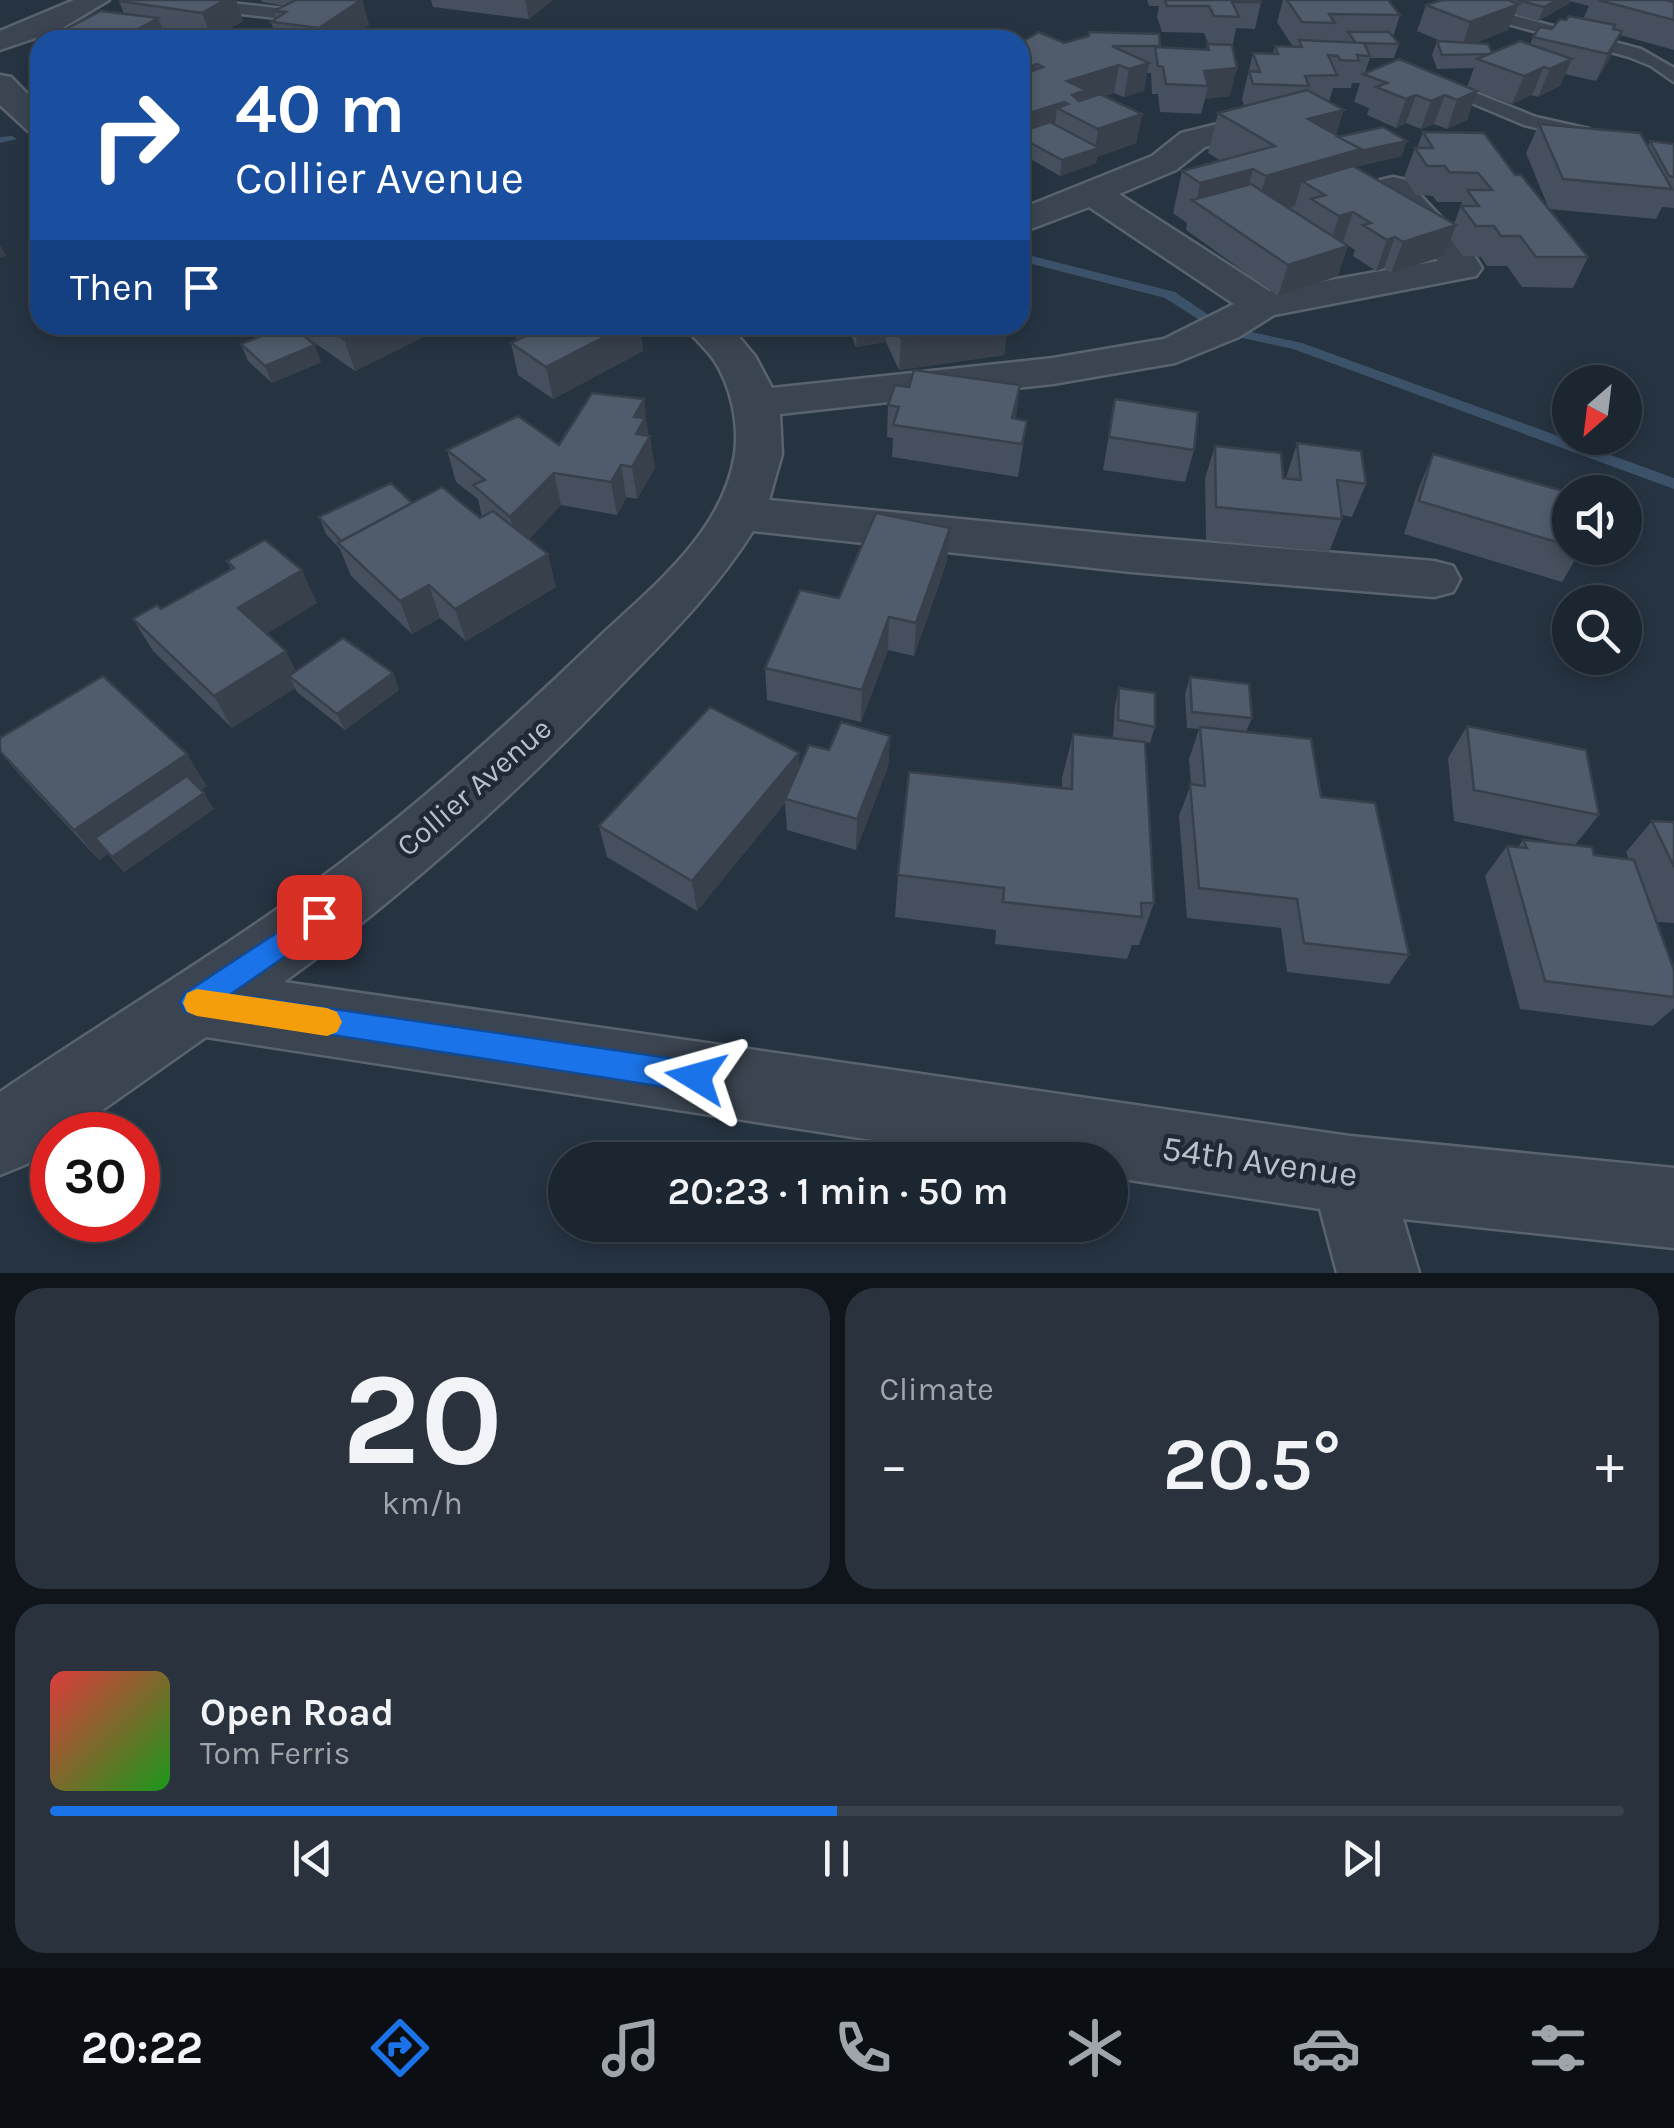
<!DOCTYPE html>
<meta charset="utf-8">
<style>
:root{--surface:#1c2631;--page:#29323d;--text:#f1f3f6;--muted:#a0a5ab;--line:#3a434d;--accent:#1a73e8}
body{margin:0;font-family:Karla,sans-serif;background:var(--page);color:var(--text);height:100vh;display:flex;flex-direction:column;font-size:38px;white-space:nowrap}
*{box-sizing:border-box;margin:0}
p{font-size:32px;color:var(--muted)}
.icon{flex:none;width:55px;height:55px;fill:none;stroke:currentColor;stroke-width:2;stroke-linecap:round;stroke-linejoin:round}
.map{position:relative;height:1273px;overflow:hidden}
.panel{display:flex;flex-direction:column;gap:15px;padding:15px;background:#0f151b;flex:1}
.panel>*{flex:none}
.guide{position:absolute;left:30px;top:30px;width:1000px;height:305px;border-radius:30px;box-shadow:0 5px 15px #0003,0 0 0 2px var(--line);background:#1a4fa0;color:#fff;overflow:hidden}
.needle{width:65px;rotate:208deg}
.fabs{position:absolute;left:1552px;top:365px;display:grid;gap:20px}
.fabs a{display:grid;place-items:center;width:90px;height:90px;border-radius:50%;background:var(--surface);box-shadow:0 5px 15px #0003,0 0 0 2px var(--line);font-size:50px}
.speed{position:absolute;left:30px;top:1112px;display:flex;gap:20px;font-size:50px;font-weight:700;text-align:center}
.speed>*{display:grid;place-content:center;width:130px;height:130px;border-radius:50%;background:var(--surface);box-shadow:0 5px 15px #0003,0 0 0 2px var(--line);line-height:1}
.speed .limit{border:15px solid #d22;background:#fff;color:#111}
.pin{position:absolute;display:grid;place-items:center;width:85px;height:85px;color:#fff;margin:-42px;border-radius:20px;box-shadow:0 5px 15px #0006}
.me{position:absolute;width:110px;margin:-55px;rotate:278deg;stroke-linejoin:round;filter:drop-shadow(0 0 8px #0008)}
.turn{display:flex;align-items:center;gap:35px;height:210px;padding:0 40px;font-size:45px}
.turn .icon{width:130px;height:130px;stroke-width:2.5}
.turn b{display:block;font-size:70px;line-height:85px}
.then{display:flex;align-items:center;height:95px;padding:0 40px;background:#0003;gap:20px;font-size:38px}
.big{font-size:75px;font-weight:600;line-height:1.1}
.panel .tile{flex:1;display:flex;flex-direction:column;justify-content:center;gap:15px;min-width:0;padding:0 35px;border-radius:30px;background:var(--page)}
.panel .dial{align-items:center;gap:0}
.dial b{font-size:130px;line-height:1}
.song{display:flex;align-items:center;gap:30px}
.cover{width:120px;height:120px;border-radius:15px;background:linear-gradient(135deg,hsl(0 70% 55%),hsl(120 70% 35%))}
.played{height:10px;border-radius:5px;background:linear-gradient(90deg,var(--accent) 50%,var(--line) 50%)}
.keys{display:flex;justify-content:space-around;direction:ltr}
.heat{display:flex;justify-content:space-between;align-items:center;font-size:55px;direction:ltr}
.panel .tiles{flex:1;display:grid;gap:15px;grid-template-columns:1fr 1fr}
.tile:last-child{grid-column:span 2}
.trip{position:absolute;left:548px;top:1142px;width:580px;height:100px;border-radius:50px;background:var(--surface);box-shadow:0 5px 15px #0003,0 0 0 2px var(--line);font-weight:600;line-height:100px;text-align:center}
.tabs{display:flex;height:160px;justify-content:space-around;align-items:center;background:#0b0f14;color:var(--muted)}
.tabs .icon{width:70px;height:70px}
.tabs .selected{color:var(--accent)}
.tabs b{font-size:45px;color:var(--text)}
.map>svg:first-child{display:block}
</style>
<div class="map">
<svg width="1674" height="1273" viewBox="0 0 1674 1273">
<rect width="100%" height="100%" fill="#263341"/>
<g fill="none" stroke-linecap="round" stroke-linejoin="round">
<g fill="#3c5269" fill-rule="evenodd">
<polygon points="0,137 12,136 17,139 0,143"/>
<polygon points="1020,253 1175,292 1216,320 1209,324 1204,323 1165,298 1020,261"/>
<polygon points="1238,329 1302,343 1674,478 1674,489 1293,349 1233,336 1231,333"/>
</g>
<g stroke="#58636e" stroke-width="5">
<g id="lane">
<polygon points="157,0 205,0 302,11 310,16 302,21 165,5"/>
<polygon points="1481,7 1641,49 1674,68 1674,82 1651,66 1629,57 1475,15 1475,9"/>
<polygon points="1461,87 1536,117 1589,129 1592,133 1583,139 1524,125 1455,96 1455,88"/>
</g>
</g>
<g stroke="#58636e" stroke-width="5">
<g id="street">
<polygon points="74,0 109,0 59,30 0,50 0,31"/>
<polygon points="0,75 11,77 40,107 40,134 28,131 0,105"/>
<path d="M1288,113L1300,116L1305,123L1300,130L1258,134L1205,147L1176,170L1119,194L1269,291L1438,261L1375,188L1380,180L1393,177L1406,180L1468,246L1482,268L1476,276L1274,315L1239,337L1175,363L1053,384L780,414L782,454L769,500L1131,536L1434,561L1453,566L1460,579L1453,592L1434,597L1131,572L753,531C716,590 668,637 620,686C516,794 405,894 284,982L1350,1136L1674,1168V1248L1403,1219L1419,1273H1337L1320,1209L1110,1177V1160H1002L206,1037L67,1135H52V1145L27,1164L0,1175V1092C111,1016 226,949 334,868C427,798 513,720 597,639C651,588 723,533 735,454C739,422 731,386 714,360C705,347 693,338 684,325H729L755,356L772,388L1053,358L1164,339L1234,304L1089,207L1020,233V209L1152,156L1181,133L1258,114Z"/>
</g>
</g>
<use href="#lane" fill="#3b4551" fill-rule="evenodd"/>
<use href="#street" fill="#3b4551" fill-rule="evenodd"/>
</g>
<g fill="#454f5d" fill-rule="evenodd">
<polygon points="122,0 236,0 243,21 212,39 164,32 167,40 59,40 56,34 124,14 119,1"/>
<polygon points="261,0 362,0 369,25 348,40 277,40 271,22 276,18 274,11 284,6 262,2"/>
<polygon points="431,0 553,0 529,19 433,7"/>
<polygon points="1147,0 1260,0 1261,2 1255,29 1236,28 1233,44 1208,43 1204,33 1162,32 1157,17 1159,6 1149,6"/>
<polygon points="1283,0 1388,0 1400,15 1393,37 1399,44 1394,58 1370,58 1365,73 1477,91 1467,120 1447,129 1434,124 1421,129 1406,123 1396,128 1367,115 1369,108 1354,102 1360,83 1352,83 1351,88 1333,88 1329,102 1336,135 1402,156 1355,167 1454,224 1462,202 1437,202 1433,196 1416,195 1404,177 1415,148 1417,148 1423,132 1515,175 1549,209 1526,153 1539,124 1648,146 1650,141 1674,144 1674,208 1662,207 1656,219 1549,209 1588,257 1573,288 1522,287 1507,266 1487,266 1481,257 1463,256 1450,238 1444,256 1391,273 1384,268 1376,271 1353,256 1355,250 1343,242 1338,276 1278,296 1186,230 1187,223 1173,213 1182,171 1221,161 1208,153 1218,113 1244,106 1242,99 1253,53 1273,54 1275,46 1293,47 1277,22"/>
<path d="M1442,0H1674V50L1620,35L1610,58L1596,81L1565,74L1560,86L1538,97L1532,95L1512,104L1467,87L1474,68L1437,69L1432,55L1437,41H1441L1417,31L1426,5ZM1570,1L1589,6L1583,19L1566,20L1552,29L1533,37L1530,44L1492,53L1475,43L1508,30L1514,14L1538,21L1568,4Z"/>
<polygon points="1089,32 1159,34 1160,47 1206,50 1207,44 1230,96 1205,99 1201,114 1160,112 1158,94 1152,94 1151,73 1147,73 1144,91 1124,97 1114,93 1104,96 1142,114 1136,143 1097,157 1096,163 1060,176 1020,153 1020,43 1064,43 1088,36"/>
<polygon points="220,325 254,325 232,335"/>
<polygon points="299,325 418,325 421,338 355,371 302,334"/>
<polygon points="514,325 639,325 643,351 553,399 518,375 511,343 517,340"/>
<polygon points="847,325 1008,325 1004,355 899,370 886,342 856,347"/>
<polygon points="241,344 321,362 272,383 248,361"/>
<polygon points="1115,399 1194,450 1185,482 1103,470"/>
<polygon points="888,405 1027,421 1018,477 892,457 893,438 887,437"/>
<polygon points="648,432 647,435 655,468 637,499 626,497 617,515 561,505 529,539 556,587 466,641 440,618 412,634 351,576 340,549 326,534 319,517 412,503 480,518 482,517 478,499 456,482 447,450 559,445"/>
<polygon points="1297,443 1366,484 1352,517 1342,515 1342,519 1329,552 1206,540 1205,478 1215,446 1286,478"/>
<polygon points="1433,454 1570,493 1570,548 1582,548 1562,582 1404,534 1419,487"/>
<polygon points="227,561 317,603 267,633 296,671 393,673 399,690 345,730 297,692 295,688 232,728 153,651 133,619 161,609 231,569"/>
<polygon points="947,561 914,656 888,650 861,722 767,700 765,668 839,598"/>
<polygon points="1190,677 1252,718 1246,732 1321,797 1409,955 1389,984 1287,972 1281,928 1187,918 1179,816 1191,784 1189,759 1199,729 1187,728 1185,694"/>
<polygon points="1119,688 1155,727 1150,743 1145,742 1154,903 1139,945 1132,945 1127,959 995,944 996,930 895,917 898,875 1062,788 1062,778 1073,734 1132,740 1113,737 1115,705"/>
<polygon points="1467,726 1599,815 1575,845 1594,855 1629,860 1626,852 1652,821 1674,822 1674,923 1657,922 1674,970 1674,1008 1653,1026 1520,1009 1485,876 1507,846 1518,847 1523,840 1570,845 1454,821 1448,758"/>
<polygon points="890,736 888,767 856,850 787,830 785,803 697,911 607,857 599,826 800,767 829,750"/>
<polygon points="0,752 207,786 201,790 214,809 124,872 108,854 99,860 19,774"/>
</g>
<g fill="#38404c">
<polygon points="225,0 236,0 243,21 212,39 202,13"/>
<polygon points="361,0 362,0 369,25 348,40 323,40 319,28"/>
<polygon points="525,0 553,0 529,19"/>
<polygon points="1557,0 1570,0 1568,4 1538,21 1544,7"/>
<polygon points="1519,4 1508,30 1461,49 1470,22"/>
<polygon points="158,18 167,40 139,40 135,31"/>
<polygon points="1622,31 1610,58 1596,81 1608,54"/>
<polygon points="1572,59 1560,86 1538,97 1550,69"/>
<polygon points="1149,63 1144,91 1124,97 1129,69"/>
<polygon points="1037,64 1033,92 1020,96 1020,69"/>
<polygon points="1119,65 1114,93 1084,102 1069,114 1067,81"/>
<polygon points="1544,67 1532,95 1512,104 1524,76"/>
<polygon points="1237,68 1230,96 1205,99 1208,86 1204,71"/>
<polygon points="1477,91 1467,120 1447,129 1457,100"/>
<polygon points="1416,95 1406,123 1396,128 1406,99"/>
<polygon points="1445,95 1434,124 1421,129 1431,101"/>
<polygon points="1064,102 1062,110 1057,108 1054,132 1020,137 1020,116"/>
<polygon points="1344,110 1331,150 1308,119"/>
<polygon points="1142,114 1136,143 1097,157 1096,163 1060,176 1062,160 1095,149 1098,129"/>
<polygon points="1407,141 1402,156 1355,167 1348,191 1325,195 1302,181 1295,206 1254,218 1266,176 1361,149"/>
<polygon points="1253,169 1243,210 1196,203 1200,183"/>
<polygon points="1353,212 1343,242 1329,246 1339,216"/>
<polygon points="1456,225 1444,256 1391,273 1403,242"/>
<polygon points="1395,237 1384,268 1376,271 1387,240"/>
<polygon points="0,245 6,256 0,258"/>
<polygon points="1348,246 1338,276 1278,296 1288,265"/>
<polygon points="228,325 254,325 232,335"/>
<polygon points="374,325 418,325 421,338 355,371 344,339"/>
<polygon points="627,325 639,325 643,351 553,399 546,367"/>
<polygon points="857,325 886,325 886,342 856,347"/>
<polygon points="994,325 1008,325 1004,355 899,370 901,338"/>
<polygon points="315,345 321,362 272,383 265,366"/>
<polygon points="1020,385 1016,418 1010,442 1012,418"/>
<polygon points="644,399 648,432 648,440 650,436 655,468 637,499 632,467 634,417"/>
<polygon points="621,465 626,497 617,515 611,482"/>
<polygon points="554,473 561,505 519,550 510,517"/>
<polygon points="950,528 947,561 914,656 916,623"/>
<polygon points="548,554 556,587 466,641 455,609"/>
<polygon points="302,570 317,603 255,641 238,608"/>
<polygon points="429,585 440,618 412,634 400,601"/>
<polygon points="889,617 888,650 861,722 862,690"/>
<polygon points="286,651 302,683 289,676 295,688 232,728 214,696"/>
<polygon points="393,673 399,690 345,730 337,714"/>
<polygon points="890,736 888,767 856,850 857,819"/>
<polygon points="799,753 800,785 785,799 785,803 697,911 692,881"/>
<polygon points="187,754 207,786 109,853 95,838 108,854 99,860 74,830"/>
<polygon points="204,793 214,809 124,872 112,857"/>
</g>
<g fill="#505c6c" stroke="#38404c" stroke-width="2.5">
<polygon points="122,0 225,0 202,13 119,1"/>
<polygon points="296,0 361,0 319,28 271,22 286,12 274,11"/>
<polygon points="1165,0 1260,0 1261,2 1232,2 1239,17 1214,16 1209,6 1167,6"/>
<polygon points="1287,0 1388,0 1400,15 1329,14 1335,23 1302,22"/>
<polygon points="1442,0 1508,0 1519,4 1470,22 1426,5"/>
<polygon points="1517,0 1557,0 1544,7"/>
<polygon points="1598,0 1665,0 1674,2 1674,20"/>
<polygon points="101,11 158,18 135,31 159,39 73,40 56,34"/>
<polygon points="1569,16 1615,25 1613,29 1622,31 1608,54 1533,37 1540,27 1552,29 1560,19 1566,20"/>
<polygon points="1039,32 1064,43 1089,36 1089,32 1159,34 1160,46 1112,46 1149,63 1129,69 1119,65 1067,81 1086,90 1072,95 1079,101 1100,94 1142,114 1098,129 1057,108 1068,104 1064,102 1020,116 1020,75 1043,67 1037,64 1020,69 1020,43"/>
<polygon points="1348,32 1389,32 1399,44 1356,43"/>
<polygon points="1299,40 1364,43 1370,56 1357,55 1359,61 1340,60 1338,56 1328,55 1337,75 1305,76 1309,86 1253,84 1249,71 1260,72 1253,53 1278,54 1275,46 1302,47"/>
<polygon points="1437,41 1488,44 1493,54 1442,55"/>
<polygon points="1520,41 1572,59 1550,69 1544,67 1524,76 1477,59"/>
<polygon points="1207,44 1232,45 1237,68 1204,71 1208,86 1166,84 1163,67 1158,66 1155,47 1209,50"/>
<polygon points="1399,59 1477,91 1457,100 1445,95 1431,101 1416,95 1406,99 1376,87 1387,83 1363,74"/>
<polygon points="1307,90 1344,110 1308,119 1361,149 1266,176 1253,169 1200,183 1182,171 1275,146 1218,113"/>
<polygon points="1050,122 1099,148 1062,160 1020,137 1020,132"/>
<polygon points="1539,124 1640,133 1672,189 1563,179"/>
<polygon points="1383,127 1407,141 1360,151 1361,149 1338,137"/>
<polygon points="1423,132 1484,133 1515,175 1521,175 1588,257 1536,257 1520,236 1501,236 1494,226 1476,226 1461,206 1479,206 1467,190 1492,190 1478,173 1449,172 1445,166 1427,166 1415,148 1433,148"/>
<polygon points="1650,141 1674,144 1674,177 1669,176"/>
<polygon points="1353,166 1456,225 1403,242 1395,237 1387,240 1363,225 1371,223 1353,212 1339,216 1311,199 1325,195 1302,181"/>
<polygon points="1251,184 1348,246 1288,265 1192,200"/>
<polygon points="289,325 291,325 315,345 265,366 241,344"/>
<polygon points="324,325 374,325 344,339"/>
<polygon points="517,325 627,325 546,367 511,343 530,334"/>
<polygon points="894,325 994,325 901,338"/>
<polygon points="914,370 1020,385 1012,418 1027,421 1022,444 893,425 899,407 888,405 895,385 909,387"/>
<polygon points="592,393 644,399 634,417 645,418 636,434 650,436 632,467 621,465 611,482 554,473 510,517 473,485 485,480 447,450 518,416 559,445"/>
<polygon points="1115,399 1198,412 1194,450 1109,437"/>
<polygon points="1297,443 1361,451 1366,484 1337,480 1342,519 1216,507 1215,446 1281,453 1283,478 1301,480"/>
<polygon points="1433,454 1570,493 1570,546 1419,501"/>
<polygon points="391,483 412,503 341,541 319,517"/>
<polygon points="442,487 480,518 493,511 548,554 455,609 429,585 400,601 338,543"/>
<polygon points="876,513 950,528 916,623 889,617 862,690 765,668 800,590 839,598"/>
<polygon points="265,540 302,570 238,608 286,651 214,696 133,619 157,605 161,609 234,568 227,561"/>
<polygon points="343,638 393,673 337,714 289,676"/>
<polygon points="103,676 187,754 74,830 0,751 0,738"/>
<polygon points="1190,677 1249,684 1252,718 1192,712"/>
<polygon points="1119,688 1155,693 1155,727 1118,720"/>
<polygon points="710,707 799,753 692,881 599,826"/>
<polygon points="841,722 890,736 857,819 785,799 809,745 829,750"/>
<polygon points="1467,726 1586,750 1599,815 1474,790"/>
<polygon points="1200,727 1311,739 1321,797 1375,803 1409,955 1304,943 1297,899 1199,888 1190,784 1205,786"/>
<polygon points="1073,734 1145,742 1154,903 1141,903 1142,917 1003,902 1004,888 898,875 909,772 1072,789"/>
<polygon points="187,776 204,793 112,857 95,838"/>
<polygon points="1652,821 1674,822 1674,867"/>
<polygon points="1523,840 1592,847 1594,855 1634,860 1674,970 1674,997 1545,981 1507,846 1527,848"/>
</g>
<polygon fill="#1a73e8" stroke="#114b97" stroke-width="2.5" points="319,905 329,908 333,917 329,926 231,994 696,1062 706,1067 711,1077 706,1088 696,1092 185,1012 180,1002 185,993"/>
<polygon fill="#f59e0b" points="197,989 327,1008 337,1012 342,1022 337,1032 327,1036 197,1016 187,1012 183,1003 187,993"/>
<g text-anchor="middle" stroke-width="9" stroke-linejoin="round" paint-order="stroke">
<g font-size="30" fill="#b7c0cb" stroke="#1f2a36">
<text transform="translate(474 787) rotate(-41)" y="10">Collier Avenue</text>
</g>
<g font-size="35" fill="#b7c0cb" stroke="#1f2a36">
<text transform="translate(1260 1161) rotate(8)" y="12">54th Avenue</text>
</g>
</g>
</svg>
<div class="fabs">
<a><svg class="needle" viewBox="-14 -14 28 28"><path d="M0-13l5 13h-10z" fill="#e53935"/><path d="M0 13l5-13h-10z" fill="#a0a5ab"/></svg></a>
<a><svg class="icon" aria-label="sound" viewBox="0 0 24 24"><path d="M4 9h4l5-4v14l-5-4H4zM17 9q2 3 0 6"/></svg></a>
<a><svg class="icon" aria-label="search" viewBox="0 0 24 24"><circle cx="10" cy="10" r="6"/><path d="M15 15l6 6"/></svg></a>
</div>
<div class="speed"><div class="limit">30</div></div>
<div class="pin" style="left:319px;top:917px;background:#d93025"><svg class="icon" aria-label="arrive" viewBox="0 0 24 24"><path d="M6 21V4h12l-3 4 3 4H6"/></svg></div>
<svg class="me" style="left:696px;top:1077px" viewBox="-20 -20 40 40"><path d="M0-17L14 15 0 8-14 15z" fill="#1a73e8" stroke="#fff" stroke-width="4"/></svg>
<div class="trip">20:23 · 1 min · 50 m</div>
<div class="guide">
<div class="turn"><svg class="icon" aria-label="right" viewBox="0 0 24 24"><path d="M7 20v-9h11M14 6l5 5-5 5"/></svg><div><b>40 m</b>Collier Avenue</div></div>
<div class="then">Then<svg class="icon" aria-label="arrive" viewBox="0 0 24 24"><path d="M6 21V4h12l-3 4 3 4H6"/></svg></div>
</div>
</div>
<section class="panel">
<div class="tiles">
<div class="tile dial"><b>20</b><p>km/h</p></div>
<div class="tile"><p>Climate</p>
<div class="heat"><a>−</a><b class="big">20.5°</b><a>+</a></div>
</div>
<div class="tile">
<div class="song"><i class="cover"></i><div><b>Open Road</b><p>Tom Ferris</p></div></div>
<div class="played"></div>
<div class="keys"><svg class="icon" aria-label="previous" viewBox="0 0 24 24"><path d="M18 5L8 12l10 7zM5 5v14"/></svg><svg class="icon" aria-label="pause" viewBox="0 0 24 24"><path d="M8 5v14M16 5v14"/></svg><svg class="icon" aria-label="next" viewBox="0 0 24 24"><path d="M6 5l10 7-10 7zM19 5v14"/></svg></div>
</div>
</div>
</section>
<nav class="tabs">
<b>20:22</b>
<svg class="icon selected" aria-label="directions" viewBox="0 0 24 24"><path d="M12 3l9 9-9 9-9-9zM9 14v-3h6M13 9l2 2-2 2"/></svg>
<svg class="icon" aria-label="music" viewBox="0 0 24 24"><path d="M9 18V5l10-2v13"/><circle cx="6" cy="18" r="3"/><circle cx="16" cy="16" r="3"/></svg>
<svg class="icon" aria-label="phone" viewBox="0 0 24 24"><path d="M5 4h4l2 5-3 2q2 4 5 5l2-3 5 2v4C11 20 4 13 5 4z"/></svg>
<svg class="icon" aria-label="climate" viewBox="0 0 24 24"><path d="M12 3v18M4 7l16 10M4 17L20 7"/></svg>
<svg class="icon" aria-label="car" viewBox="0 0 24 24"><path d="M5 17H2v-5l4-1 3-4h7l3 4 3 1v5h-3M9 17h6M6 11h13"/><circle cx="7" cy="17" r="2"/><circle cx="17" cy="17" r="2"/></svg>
<svg class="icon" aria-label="filters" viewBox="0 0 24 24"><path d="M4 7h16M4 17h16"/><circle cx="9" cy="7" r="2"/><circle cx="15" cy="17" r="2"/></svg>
</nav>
